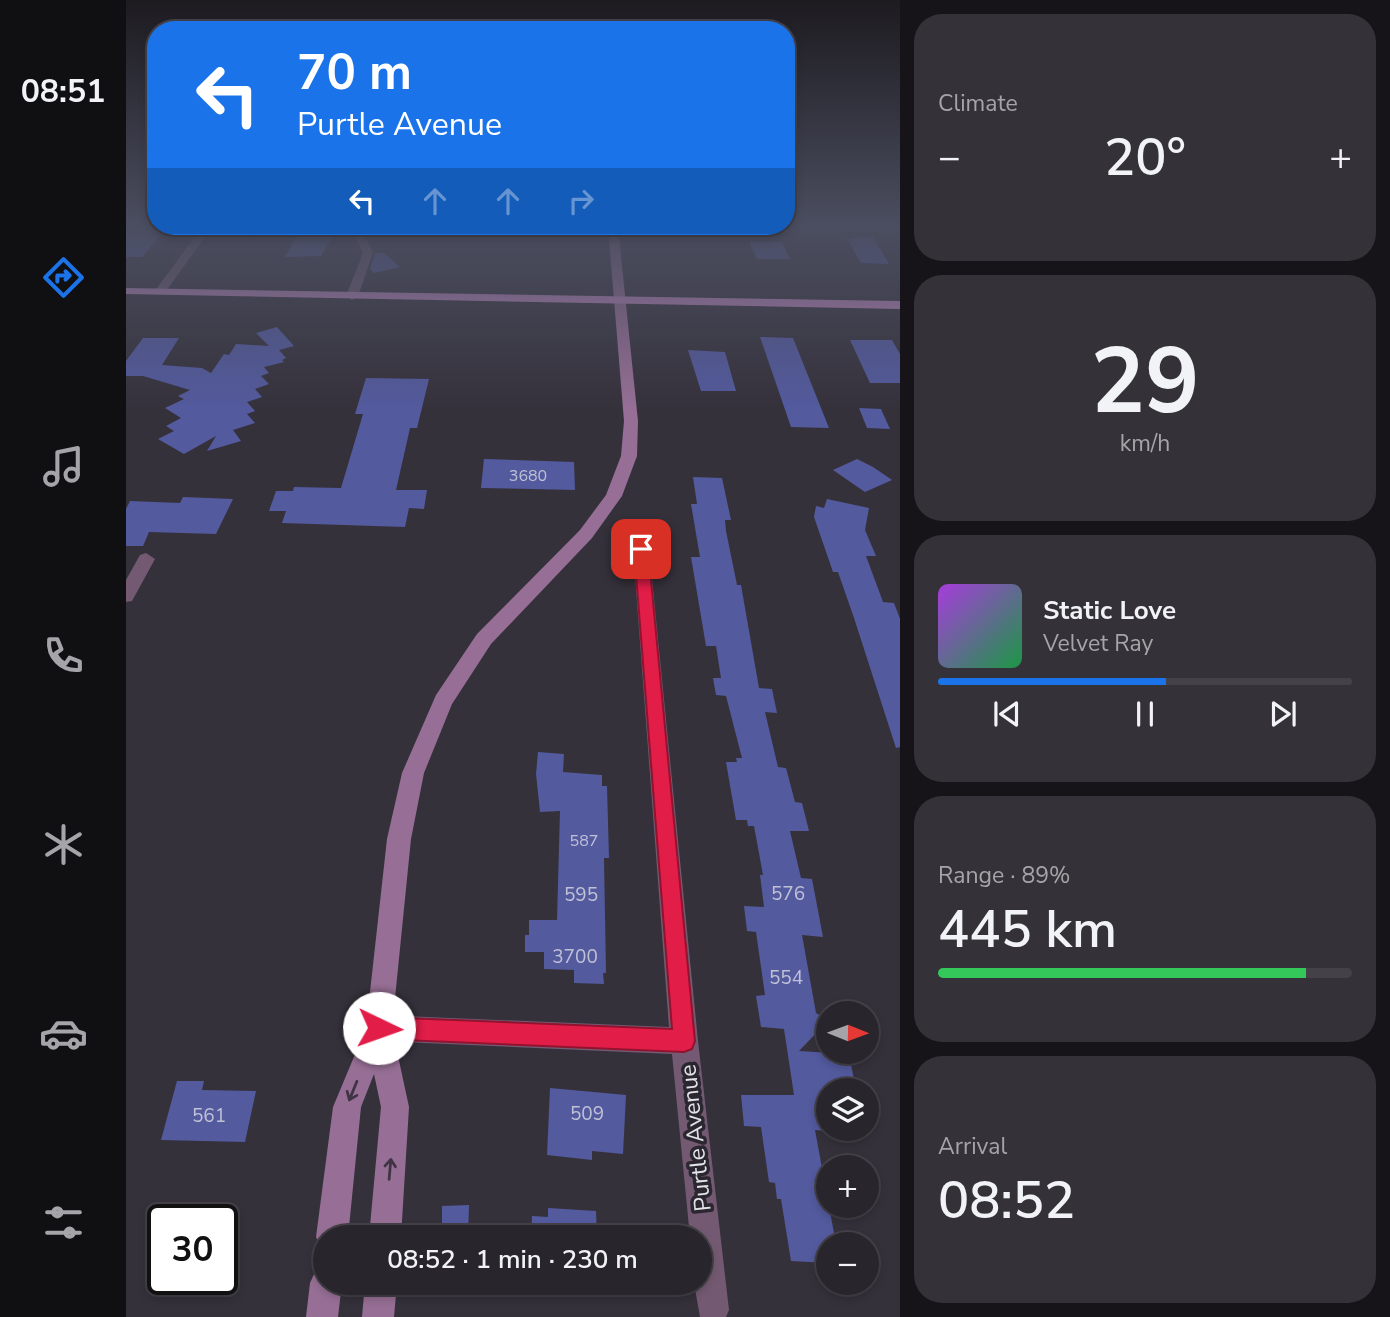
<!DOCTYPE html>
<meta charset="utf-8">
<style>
:root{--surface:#28252c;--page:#343138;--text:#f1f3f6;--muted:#a5a5a9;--line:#444248;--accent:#1a73e8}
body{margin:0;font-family:"Nunito Sans",sans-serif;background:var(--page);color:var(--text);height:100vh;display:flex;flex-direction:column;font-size:26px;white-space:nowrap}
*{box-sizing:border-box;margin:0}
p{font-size:23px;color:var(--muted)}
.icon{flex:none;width:38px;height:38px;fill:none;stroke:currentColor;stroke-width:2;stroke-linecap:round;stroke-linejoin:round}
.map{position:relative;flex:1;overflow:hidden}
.side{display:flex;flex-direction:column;gap:14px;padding:14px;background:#161418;width:490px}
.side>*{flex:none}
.hud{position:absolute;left:21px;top:21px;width:648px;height:214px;border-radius:28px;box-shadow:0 4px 10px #0003,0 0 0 2px var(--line);background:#1a73e8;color:#fff;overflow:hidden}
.needle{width:46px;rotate:91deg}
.buttons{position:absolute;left:690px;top:1001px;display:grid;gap:14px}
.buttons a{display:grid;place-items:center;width:63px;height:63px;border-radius:50%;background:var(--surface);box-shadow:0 4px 10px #0003,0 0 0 2px var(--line);font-size:35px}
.speed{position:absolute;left:21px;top:1204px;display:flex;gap:14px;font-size:35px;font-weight:700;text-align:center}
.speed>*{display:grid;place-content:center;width:91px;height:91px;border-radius:50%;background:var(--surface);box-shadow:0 4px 10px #0003,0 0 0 2px var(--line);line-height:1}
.speed .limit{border:4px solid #111;border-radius:10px;background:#fff;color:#111}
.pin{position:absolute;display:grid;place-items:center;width:60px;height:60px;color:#fff;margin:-30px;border-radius:14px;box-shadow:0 4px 10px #0006}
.me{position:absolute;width:77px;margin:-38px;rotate:93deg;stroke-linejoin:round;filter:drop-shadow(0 0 5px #0008)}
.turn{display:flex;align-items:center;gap:24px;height:147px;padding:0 35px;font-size:32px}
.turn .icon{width:91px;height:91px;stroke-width:2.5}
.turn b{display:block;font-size:49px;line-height:60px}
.lanes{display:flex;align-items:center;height:66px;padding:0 35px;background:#0003;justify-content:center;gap:35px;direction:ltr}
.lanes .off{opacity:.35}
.big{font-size:52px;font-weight:600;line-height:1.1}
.side .card{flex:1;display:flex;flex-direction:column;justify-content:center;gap:10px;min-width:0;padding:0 24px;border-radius:28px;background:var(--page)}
.side .dial{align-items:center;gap:0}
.dial b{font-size:91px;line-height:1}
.song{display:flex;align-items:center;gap:21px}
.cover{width:84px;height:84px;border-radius:10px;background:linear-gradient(135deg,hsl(280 70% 55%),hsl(140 70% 35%))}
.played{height:7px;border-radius:4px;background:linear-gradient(90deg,var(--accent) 55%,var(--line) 55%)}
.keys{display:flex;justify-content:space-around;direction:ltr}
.heat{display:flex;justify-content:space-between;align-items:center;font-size:38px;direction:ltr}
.charge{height:10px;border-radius:5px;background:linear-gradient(90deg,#34c759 89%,var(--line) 0)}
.trip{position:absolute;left:187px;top:1225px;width:399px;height:70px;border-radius:35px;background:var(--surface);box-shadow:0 4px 10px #0003,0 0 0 2px var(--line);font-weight:600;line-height:70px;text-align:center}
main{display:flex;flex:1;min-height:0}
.tabs{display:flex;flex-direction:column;width:126px;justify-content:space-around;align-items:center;background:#100f12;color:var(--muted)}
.tabs .icon{width:49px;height:49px}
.tabs .on{color:var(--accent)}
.tabs b{font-size:32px;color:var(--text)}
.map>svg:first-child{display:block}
</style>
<main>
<nav class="tabs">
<b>08:51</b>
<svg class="icon on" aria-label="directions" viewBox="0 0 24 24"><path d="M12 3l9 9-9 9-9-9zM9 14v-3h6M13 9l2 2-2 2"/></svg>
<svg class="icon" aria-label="music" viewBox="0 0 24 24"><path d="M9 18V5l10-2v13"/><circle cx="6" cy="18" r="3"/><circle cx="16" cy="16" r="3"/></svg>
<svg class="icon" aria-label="phone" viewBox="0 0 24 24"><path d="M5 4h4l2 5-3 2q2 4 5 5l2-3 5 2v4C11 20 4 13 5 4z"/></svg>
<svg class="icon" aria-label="climate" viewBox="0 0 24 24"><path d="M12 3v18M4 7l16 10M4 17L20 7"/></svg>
<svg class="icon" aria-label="car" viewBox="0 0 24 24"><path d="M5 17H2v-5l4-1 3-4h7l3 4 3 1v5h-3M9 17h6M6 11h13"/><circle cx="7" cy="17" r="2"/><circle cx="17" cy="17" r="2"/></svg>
<svg class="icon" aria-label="filters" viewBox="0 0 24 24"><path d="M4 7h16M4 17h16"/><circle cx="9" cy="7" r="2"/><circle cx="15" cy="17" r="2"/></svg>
</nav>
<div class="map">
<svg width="774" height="1317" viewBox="0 0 774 1317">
<rect width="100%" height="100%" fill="#35313b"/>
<g fill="#535a9e">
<polygon points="0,227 42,227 16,257 0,257"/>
<polygon points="174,231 209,232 195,256 159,257"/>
<polygon points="728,236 747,237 763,264 735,263 721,239 729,239"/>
<polygon points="623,242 656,242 664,259 631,259"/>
<polygon points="249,253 258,253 274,267 248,273 244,269"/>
<polygon points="151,327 168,346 153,350 160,358 156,360 158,362 138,367 143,373 135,376 143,384 129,389 136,397 121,402 129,411 121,414 129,423 107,430 115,441 81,451 90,436 58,454 32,439 48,431 40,426 55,418 39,408 58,399 52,396 64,390 17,376 0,376 0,361 17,338 53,338 36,365 76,368 85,373 98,354 103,355 110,344 143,346 130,333"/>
<polygon points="634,337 667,338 703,428 665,427"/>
<polygon points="724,340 766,340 774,354 774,383 744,383"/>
<polygon points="562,350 599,352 610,391 575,391"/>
<polygon points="240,378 303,379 291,428 284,428 270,490 301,490 298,509 283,508 279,527 156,523 160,511 143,511 150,491 167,491 168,487 215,488 237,414 229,414"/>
<polygon points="733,408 755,409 764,429 741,428"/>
<polygon points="358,459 448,462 449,490 355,488"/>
<polygon points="731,459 747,467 766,480 739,492 707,470"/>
<polygon points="567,477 596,478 605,520 599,520 600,531 611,585 615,585 633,688 646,689 651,713 639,712 652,767 660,768 669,802 676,803 683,831 664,831 675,878 686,879 697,937 676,935 690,1013 695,1016 697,1026 673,1051 723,1054 730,1090 702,1090 702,1131 689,1130 710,1244 702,1244 702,1263 665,1261 655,1199 651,1199 649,1183 643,1182 635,1127 618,1126 615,1095 668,1095 658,1029 635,1027 630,996 639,995 630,932 621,931 618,906 638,907 634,875 637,875 628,826 622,826 621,820 610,820 600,762 611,762 610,758 616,758 600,696 590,695 587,678 595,678 590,646 580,646 565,557 574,557 565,504 571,504"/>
<polygon points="57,497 107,499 90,534 23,532 17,546 0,546 0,509 4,501 54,503"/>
<polygon points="701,499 743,508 739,530 750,556 740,556 757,602 768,603 774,619 774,747 770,748 728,618 712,572 707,572 688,517 690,506 698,508"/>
<polygon points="412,752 438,754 437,772 476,775 476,786 481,786 483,858 478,858 480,973 477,973 478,984 448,983 448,970 418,969 418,952 399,952 399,935 403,935 403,920 431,920 434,811 414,812 410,774"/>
<polygon points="51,1081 78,1081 76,1090 130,1091 119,1142 35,1140"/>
<polygon points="424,1088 500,1095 497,1154 466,1151 466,1160 421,1155"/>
<polygon points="343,1205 342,1237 316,1237 316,1206"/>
<polygon points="422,1208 470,1211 471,1237 405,1237 406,1216 422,1217"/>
</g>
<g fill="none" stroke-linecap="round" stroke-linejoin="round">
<g fill="#735a72" fill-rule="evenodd">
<polygon points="76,227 86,227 38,294 30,294 28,292"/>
<polygon points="225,227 235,227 247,253 232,296 226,300 220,296 237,253"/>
<polygon points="515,543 523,549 572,1041 603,1310 600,1317 574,1317 568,1283 574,1283 574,1237 564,1237 546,1054 253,1041 243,1038 240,1028 243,1018 253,1015 543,1027 507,549"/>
<polygon points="20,553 29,559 6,601 0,602 0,580 14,555"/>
</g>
<g fill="#976f96" fill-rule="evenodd">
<polygon points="482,227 492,227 512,421 511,456 496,496 466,538 365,644 326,704 298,773 285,839 266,1028 283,1107 275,1237 243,1237 255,1107 248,1074 235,1107 222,1237 200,1237 200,1250 195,1248 190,1237 207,1107 240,1028 261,839 276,773 310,695 351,634 454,530 480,495 495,456 498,421"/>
<polygon points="200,1267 200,1283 216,1283 212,1317 180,1317 184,1283 189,1272"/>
<polygon points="239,1283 271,1283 268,1317 236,1317"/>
</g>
<polygon fill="#be86bc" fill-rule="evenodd" points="0,288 774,301 774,309 0,294"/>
</g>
<defs><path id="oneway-shaft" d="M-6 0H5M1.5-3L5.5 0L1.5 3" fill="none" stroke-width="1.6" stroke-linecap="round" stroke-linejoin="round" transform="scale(1.75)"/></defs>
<g stroke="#413545">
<use href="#oneway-shaft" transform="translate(227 1091) rotate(112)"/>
<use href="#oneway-shaft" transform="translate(264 1169) rotate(-85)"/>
</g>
<linearGradient id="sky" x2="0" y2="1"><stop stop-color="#1d1b20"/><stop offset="0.55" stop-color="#4b4e60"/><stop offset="1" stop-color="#4b4e60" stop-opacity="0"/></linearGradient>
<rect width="774" height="411" fill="url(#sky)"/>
<polygon fill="#e11d48" stroke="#92132f" stroke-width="2" points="515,544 522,549 569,1041 566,1049 558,1052 253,1039 245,1036 242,1028 245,1020 253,1017 546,1029 508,549"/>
<g text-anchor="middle" stroke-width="7" stroke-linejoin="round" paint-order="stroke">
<g font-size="16" fill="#c0c1d7">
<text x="402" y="481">3680</text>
<text x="458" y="846">587</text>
</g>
<g font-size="19" fill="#c0c1d7">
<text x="662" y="900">576</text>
<text x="455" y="901">595</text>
<text x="449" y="963">3700</text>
<text x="660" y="984">554</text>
<text x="461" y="1120">509</text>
<text x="83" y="1122">561</text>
</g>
<g font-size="23" fill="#e5e3ea" stroke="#2b2731">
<text transform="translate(569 1138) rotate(-96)" y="8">Purtle Avenue</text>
</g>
</g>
</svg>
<div class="buttons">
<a><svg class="needle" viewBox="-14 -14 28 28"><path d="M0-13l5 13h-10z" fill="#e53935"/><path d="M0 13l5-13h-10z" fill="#a5a5a9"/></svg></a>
<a><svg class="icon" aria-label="layers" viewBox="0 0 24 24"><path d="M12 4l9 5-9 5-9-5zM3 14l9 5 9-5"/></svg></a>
<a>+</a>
<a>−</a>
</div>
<div class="speed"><div class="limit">30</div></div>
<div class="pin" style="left:515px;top:549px;background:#d93025"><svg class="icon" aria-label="arrive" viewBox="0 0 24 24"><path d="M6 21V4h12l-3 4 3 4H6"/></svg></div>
<svg class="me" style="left:253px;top:1028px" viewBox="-20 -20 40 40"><circle r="19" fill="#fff"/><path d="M0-13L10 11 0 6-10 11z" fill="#e11d48"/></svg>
<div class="trip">08:52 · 1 min · 230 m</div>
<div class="hud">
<div class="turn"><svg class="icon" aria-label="left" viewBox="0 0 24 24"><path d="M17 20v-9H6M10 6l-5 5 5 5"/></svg><div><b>70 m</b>Purtle Avenue</div></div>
<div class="lanes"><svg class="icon" aria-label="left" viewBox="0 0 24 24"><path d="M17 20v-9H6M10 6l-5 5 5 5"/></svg><svg class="icon off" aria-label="ahead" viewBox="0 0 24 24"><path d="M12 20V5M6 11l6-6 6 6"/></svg><svg class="icon off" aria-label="ahead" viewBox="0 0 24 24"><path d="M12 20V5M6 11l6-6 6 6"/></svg><svg class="icon off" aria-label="right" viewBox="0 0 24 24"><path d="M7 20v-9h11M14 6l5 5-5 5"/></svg></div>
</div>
</div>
<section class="side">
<div class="card"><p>Climate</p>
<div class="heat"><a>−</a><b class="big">20°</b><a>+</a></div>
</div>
<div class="card dial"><b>29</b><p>km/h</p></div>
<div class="card">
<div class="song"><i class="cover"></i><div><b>Static Love</b><p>Velvet Ray</p></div></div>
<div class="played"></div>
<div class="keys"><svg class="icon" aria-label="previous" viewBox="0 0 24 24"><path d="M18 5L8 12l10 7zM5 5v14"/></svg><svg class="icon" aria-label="pause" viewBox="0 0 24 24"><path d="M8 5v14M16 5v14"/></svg><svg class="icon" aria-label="next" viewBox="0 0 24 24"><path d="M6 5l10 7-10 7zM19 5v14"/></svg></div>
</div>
<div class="card"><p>Range · 89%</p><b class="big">445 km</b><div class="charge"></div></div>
<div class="card"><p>Arrival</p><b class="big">08:52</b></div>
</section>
</main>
